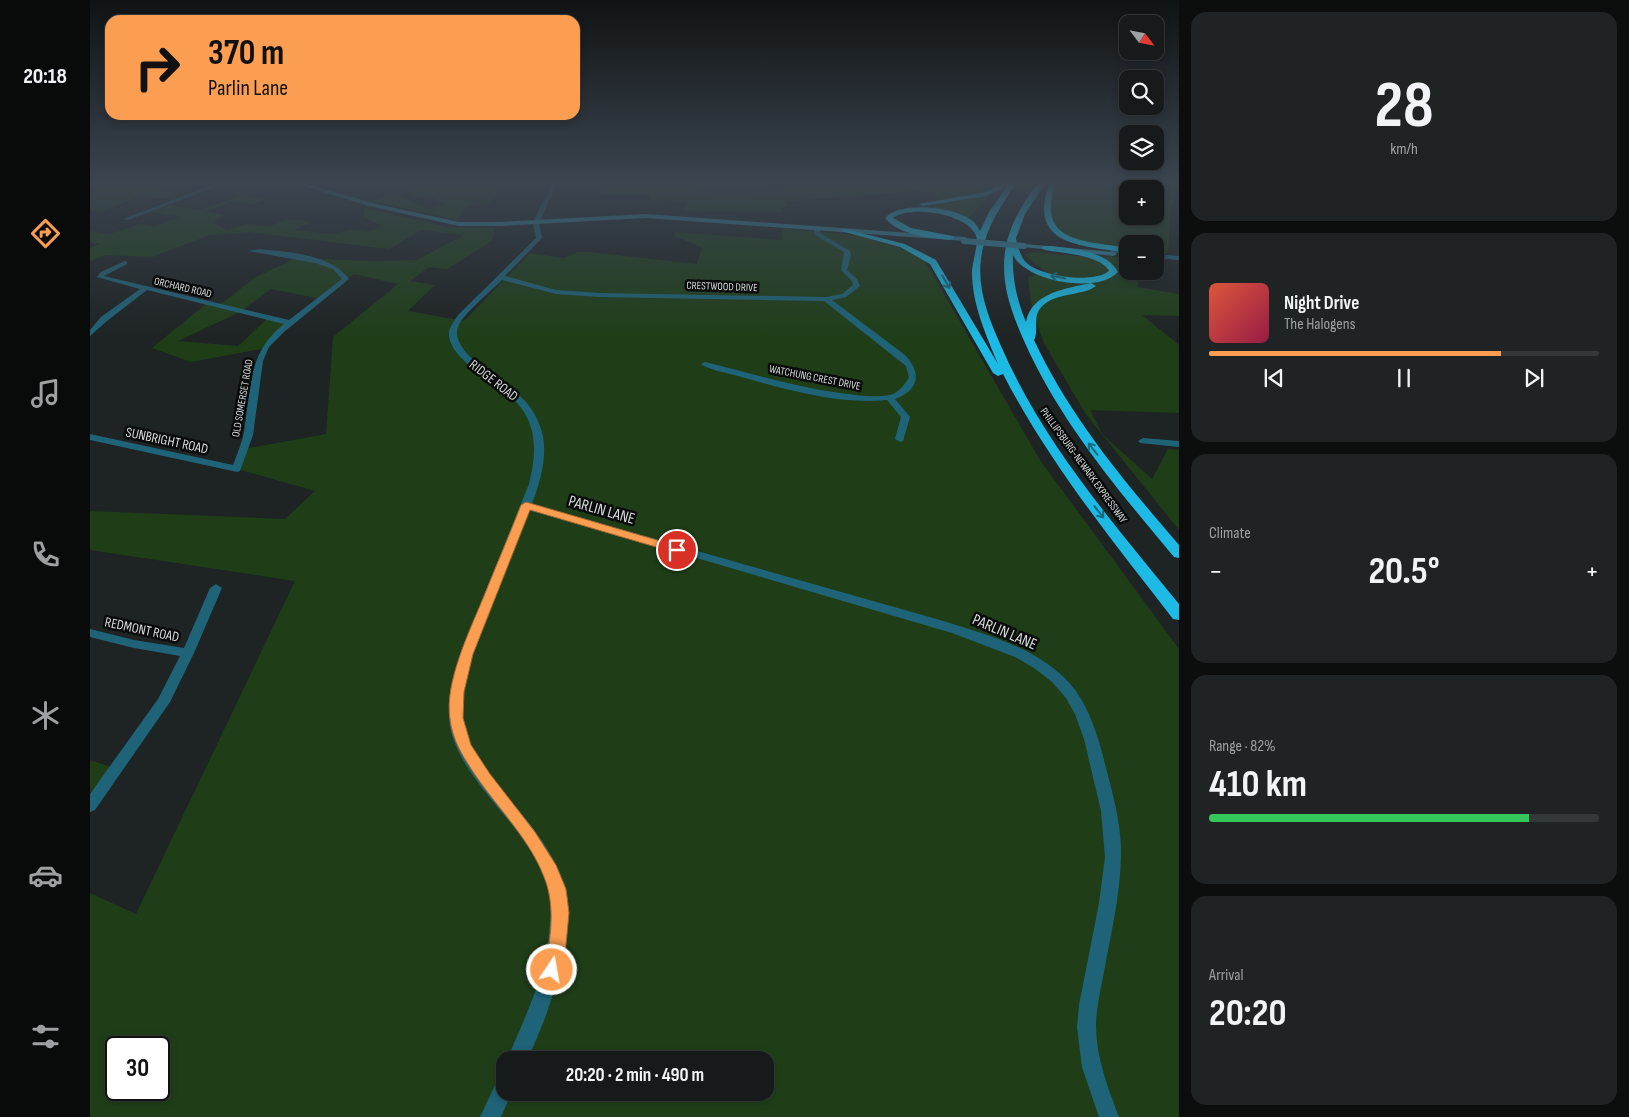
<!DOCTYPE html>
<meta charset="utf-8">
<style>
:root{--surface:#161a1a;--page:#1f2323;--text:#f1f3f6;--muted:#9ea1a2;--line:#353839;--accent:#fb9e51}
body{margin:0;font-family:"Sofia Sans Condensed",sans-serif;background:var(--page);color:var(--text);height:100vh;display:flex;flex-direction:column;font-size:19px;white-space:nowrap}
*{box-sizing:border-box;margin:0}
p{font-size:16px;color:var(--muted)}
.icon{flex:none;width:28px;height:28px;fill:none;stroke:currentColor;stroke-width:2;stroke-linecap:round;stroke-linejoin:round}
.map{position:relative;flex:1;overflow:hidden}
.side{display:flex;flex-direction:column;gap:12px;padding:12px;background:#0c0e0e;width:450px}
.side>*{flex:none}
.hud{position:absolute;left:15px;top:15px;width:475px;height:105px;border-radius:15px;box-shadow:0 2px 8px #0003,0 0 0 1px var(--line);background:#fb9e51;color:#111;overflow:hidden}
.needle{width:32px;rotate:122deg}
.fabs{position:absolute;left:1029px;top:15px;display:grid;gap:10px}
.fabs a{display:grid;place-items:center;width:45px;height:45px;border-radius:10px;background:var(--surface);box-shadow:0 2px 8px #0003,0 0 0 1px var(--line);font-size:25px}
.speed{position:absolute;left:15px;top:1036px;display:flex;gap:10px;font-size:25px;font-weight:700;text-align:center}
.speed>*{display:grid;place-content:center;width:65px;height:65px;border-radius:50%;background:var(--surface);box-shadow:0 2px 8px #0003,0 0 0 1px var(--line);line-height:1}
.speed .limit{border:2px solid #111;border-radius:8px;background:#fff;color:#111}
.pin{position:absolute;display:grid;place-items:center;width:42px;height:42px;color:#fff;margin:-21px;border:2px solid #fff;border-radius:50%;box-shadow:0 1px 5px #0007}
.me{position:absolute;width:55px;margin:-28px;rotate:12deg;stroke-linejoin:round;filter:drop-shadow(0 0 4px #0008)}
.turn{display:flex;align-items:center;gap:18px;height:105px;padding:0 20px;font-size:22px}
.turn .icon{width:65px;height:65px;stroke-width:2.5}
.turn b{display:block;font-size:35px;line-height:42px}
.big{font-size:38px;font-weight:700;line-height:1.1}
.side .tile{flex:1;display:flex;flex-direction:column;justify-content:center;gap:8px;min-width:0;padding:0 18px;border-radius:15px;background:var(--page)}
.side .dial{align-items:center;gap:0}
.dial b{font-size:65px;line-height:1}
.song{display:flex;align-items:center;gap:15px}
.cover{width:60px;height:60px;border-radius:8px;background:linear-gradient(135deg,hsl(10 70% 55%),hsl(340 70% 35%))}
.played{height:5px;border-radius:2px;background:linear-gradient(90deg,var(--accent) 75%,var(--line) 75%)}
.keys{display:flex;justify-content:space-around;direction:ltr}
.heat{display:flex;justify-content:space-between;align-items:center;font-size:28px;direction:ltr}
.charge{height:8px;border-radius:4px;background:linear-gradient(90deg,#34c759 82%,var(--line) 0)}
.trip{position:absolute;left:406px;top:1051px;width:278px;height:50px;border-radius:15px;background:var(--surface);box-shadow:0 2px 8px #0003,0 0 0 1px var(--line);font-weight:700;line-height:50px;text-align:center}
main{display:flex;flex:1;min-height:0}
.tabs{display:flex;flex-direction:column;width:90px;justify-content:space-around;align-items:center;background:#090a0a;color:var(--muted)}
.tabs .icon{width:35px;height:35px}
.tabs .on{color:var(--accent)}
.tabs b{font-size:22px;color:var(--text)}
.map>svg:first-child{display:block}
</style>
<main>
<nav class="tabs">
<b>20:18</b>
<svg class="icon on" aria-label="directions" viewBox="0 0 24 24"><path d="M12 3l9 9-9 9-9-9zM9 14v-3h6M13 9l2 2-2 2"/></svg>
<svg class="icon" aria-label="music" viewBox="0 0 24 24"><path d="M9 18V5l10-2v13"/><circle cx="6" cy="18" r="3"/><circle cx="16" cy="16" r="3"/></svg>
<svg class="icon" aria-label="phone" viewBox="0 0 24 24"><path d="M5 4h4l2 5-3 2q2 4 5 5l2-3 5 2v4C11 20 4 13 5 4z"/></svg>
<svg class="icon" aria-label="climate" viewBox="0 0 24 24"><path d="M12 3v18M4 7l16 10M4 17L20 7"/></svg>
<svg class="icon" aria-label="car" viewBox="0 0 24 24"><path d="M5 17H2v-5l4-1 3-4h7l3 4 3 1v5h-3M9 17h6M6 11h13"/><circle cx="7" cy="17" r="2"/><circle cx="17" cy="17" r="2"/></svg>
<svg class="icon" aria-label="filters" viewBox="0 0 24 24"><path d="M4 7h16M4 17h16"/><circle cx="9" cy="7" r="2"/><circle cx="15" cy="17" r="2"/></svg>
</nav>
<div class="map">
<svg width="1089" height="1117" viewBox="0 0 1089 1117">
<rect width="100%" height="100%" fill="#1e2323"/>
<g fill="#1f3e18" fill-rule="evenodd">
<polygon points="0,181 87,181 94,182 71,190 102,195 87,200 51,196 12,211 0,211 0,204 4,203 0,202 0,194 13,186 0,186"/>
<path d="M338,181H347L351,187L372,184L378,181H418L400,203C384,204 375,204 368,220L284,201L305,194L338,209L355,204L341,196L327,198L309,186Z"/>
<polygon points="514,181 601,181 608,184 607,191 645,194 688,190 693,181 913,181 903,189 888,192 897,198 880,217 843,208 849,197 840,192 824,191 698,201 691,212 606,211 593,210 598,201 560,200 560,195 506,195"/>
<path d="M969,181H1089V187L1086,188L1080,214L1078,253L1065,252V244H1038L1037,250C1011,248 985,241 962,227L960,194ZM1038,189H1065V216H1038Z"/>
<path d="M151,195L177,199L163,204L144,201L115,212L134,215L124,222L137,230L157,224L178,227L198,219L220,222L205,230L243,234L262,230L278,232L294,226L274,218V208L357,227L405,228L402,241L357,269L339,267L320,281L345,285L318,311L374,321L440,253L474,258L488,252H499L607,264L612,247L584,236L585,232L692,240V229L777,236L776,238L811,248L835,261L950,460L1089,649V1117H0V893L46,914L205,581L0,550V511L195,519L225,491L147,469L154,449L236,434L243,337L308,284L264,274L231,299L181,289L150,312L88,341L148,346L178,318L197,324L172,349L101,362L62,348L117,303L128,306L166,277L206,258L283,261L327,260L374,235L331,230L299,249L160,232L120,235L62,257L15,255L0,261V248L10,244L0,242V231L20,234L51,224L65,227L89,217L56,211L75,205L110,210ZM26,1048H69V1090H26ZM415,1060H675V1092H415Z"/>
<polygon points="942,252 987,256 1037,257 1038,271 1058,271 1050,277 1047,287 1089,294 1089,316 1052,315 1089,345 1089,413 1000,410 1013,435 1062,479 1078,449 1089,450 1089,530 995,413 954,343 942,311 938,277 955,271 935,255"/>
<polygon points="0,760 21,767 0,793"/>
</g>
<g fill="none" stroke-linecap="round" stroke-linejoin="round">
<g fill="#1f6378" fill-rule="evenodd">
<polygon points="133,181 141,181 38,220 33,219"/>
<path d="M463,181H468L449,223L452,238L415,276L466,290L510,293L736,297L752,294L763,285L762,281L751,270L754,252L725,235L724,230L727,227H731L730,233L760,251L761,255L757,270L767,279L770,286L756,297L742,300L815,355C832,373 829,390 805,399L820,417L813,441L810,442L805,439L811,417L797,400C746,405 692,388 644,375C634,372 619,370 611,364L615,362C660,373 704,387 750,393C766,395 784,398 800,395C808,393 815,385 819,377L816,366L734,301L510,297L466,294L412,280C403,289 371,316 368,327C359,354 416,381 431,397C442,407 450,422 453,436C457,459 450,482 442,504L850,620C897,635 955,649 986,691C1001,713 1009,739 1015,764C1023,795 1032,826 1031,857C1030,898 1020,938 1013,977C1010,993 1006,1009 1006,1026C1006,1057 1018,1088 1029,1117H1009L992,1067L987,1027L989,1005L1009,903L1015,857L1011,811L994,739L985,714L976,698L962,682L944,668L925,657L862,633L440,509C427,542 414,575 401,608C388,642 371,679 373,716C375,746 396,770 413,792C438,821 465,852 476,890C480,903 478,917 476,931C471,977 457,1018 437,1060H417C435,1016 453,983 459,935C460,922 462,910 461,897C458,876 445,856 433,839C408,804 362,763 359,718C358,694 365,670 373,647L439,484C445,459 448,435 434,412C420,387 362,365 359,336C358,328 364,322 368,315L446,238L443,223Z"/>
<path d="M169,249C198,252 241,254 259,279L194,332L179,347L173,361L163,435L150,471L147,472L0,440V434L143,465C147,454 152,443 154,432C161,389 157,353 194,324L57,290L17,321L0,336V330L11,317L50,289L7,277L11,272L35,261L37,262V264L14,276L199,320L252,279L243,269L225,263L158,251Z"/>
<polygon points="1053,438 1089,441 1089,447 1050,443 1048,441"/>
<polygon points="126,584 132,588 104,653 80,702 5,810 0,812 0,794 68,699 90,656 44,648 0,637 0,629 44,640 94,648 120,588"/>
<polygon points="415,1076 415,1092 422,1092 411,1117 390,1117 408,1079"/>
</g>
<g fill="#1f6378" fill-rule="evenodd">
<polygon points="1023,249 1038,251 1038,255 1021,252 1021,250"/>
<polygon points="1065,254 1089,256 1089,260 1065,258"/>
</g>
<g fill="#3086a0" fill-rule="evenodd">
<polygon points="198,181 207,181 282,203 369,222 411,222 556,214 875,237 878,239 875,241 556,218 411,226 369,226 279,206"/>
<polygon points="934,244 1024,252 1027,254 1024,256 932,247 931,246"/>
</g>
<g fill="#1cbae4" fill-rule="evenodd">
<path d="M918,181H928C911,205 895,229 891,259C887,289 899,319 911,346C953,443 1023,523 1089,604V620L1083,619C1022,540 959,463 913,374L908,376L903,373L840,264L810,247L751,231L755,229L815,244L846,260L908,364C896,335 882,304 882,272C882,264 888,244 887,239C883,214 820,204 803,218L821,228L863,236L864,238L860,240C839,237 810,236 795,218C811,200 866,207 883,221C886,224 888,228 890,231L899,212L917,186L897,196L833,206L829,204L895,192Z"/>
<path d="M950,181H957L935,214L926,238C927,245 930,254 934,260C947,277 1004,284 1019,271C1011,255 972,253 955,250L951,248L955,246H962C984,249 1017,251 1028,272C1009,294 936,282 923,255C922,279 927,300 936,322C941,293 977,288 1001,283L1006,286C992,297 962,291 949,310C943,320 949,331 944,340C980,417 1034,481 1089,545V558L1084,557C1028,490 971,423 935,343C924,318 914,294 914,266C914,234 930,205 950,181Z"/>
<path d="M960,181H966C945,243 992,240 1038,248V253C990,245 936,246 960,181Z"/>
</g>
<polyline stroke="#3086a0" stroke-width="6" points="874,241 934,246"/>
</g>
<defs><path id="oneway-shaft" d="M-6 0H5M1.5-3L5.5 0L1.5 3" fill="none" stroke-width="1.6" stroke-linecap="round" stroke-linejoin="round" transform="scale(1.25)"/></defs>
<g stroke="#146c83">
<use href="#oneway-shaft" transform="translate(968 277) rotate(-169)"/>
<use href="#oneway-shaft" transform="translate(856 282) rotate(60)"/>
<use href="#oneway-shaft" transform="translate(1003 449) rotate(-128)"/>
<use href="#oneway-shaft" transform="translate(1009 512) rotate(52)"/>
</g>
<linearGradient id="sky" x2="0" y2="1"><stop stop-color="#101313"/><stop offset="0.54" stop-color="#3b4550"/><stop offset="1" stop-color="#3b4550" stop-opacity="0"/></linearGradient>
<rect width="1089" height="337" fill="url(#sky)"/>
<path fill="#fb9e51" stroke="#a36735" d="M436,502L591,547L593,550L587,553L583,552L440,510L383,654L374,692L373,718L381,745L400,774L445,832L466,865L476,889L479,913L475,955L468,976L462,979L455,976C452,968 456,963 457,955C462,930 464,901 454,877C438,835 401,802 378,764C369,750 362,736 360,719C354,683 380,630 394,596C406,566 419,536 431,505Z"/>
<g text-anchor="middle" stroke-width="5" stroke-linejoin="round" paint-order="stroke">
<g font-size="11" fill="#d7dbdb" stroke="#0a0c0c">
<text transform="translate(632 286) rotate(2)" y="4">CRESTWOOD DRIVE</text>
<text transform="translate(93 287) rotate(13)" y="4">ORCHARD ROAD</text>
<text transform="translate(725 377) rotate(11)" y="4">WATCHUNG CREST DRIVE</text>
<text transform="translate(152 398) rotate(-80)" y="4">OLD SOMERSET ROAD</text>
<text transform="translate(994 465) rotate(54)" y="4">PHILLIPSBURG-NEWARK EXPRESSWAY</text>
</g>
<g font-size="14" fill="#d7dbdb" stroke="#0a0c0c">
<text transform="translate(404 380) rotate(38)" y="5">RIDGE ROAD</text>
<text transform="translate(77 440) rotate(12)" y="5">SUNBRIGHT ROAD</text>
<text transform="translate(52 629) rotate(12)" y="5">REDMONT ROAD</text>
</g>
<g font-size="16" fill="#d7dbdb" stroke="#0a0c0c">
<text transform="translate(512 509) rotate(16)" y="6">PARLIN LANE</text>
<text transform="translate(915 631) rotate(23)" y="6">PARLIN LANE</text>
</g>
</g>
</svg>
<div class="fabs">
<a><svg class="needle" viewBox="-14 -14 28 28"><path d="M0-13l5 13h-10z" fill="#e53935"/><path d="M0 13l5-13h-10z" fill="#9ea1a2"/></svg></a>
<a><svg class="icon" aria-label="search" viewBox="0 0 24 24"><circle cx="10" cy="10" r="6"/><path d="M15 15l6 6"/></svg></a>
<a><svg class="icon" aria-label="layers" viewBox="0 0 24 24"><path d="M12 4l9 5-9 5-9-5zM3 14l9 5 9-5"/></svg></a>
<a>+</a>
<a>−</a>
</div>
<div class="speed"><div class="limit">30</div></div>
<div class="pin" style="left:587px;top:550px;background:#d93025"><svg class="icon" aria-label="arrive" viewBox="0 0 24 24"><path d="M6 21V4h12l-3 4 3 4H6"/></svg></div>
<svg class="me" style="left:462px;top:970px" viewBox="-20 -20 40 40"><circle r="17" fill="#fb9e51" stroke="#fff" stroke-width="3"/><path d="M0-11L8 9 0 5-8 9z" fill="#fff"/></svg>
<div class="trip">20:20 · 2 min · 490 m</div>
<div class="hud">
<div class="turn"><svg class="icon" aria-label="right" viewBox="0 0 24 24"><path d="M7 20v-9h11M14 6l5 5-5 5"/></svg><div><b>370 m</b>Parlin Lane</div></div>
</div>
</div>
<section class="side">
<div class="tile dial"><b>28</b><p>km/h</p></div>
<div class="tile">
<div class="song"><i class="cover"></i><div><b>Night Drive</b><p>The Halogens</p></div></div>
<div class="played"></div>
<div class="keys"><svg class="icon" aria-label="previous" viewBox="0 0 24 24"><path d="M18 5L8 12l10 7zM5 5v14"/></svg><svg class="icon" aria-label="pause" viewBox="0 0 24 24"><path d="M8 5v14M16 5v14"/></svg><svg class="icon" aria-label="next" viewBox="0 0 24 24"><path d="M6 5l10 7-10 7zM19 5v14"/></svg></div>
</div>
<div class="tile"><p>Climate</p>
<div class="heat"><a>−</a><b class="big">20.5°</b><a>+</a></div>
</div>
<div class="tile"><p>Range · 82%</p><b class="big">410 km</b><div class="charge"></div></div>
<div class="tile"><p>Arrival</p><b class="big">20:20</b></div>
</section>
</main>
